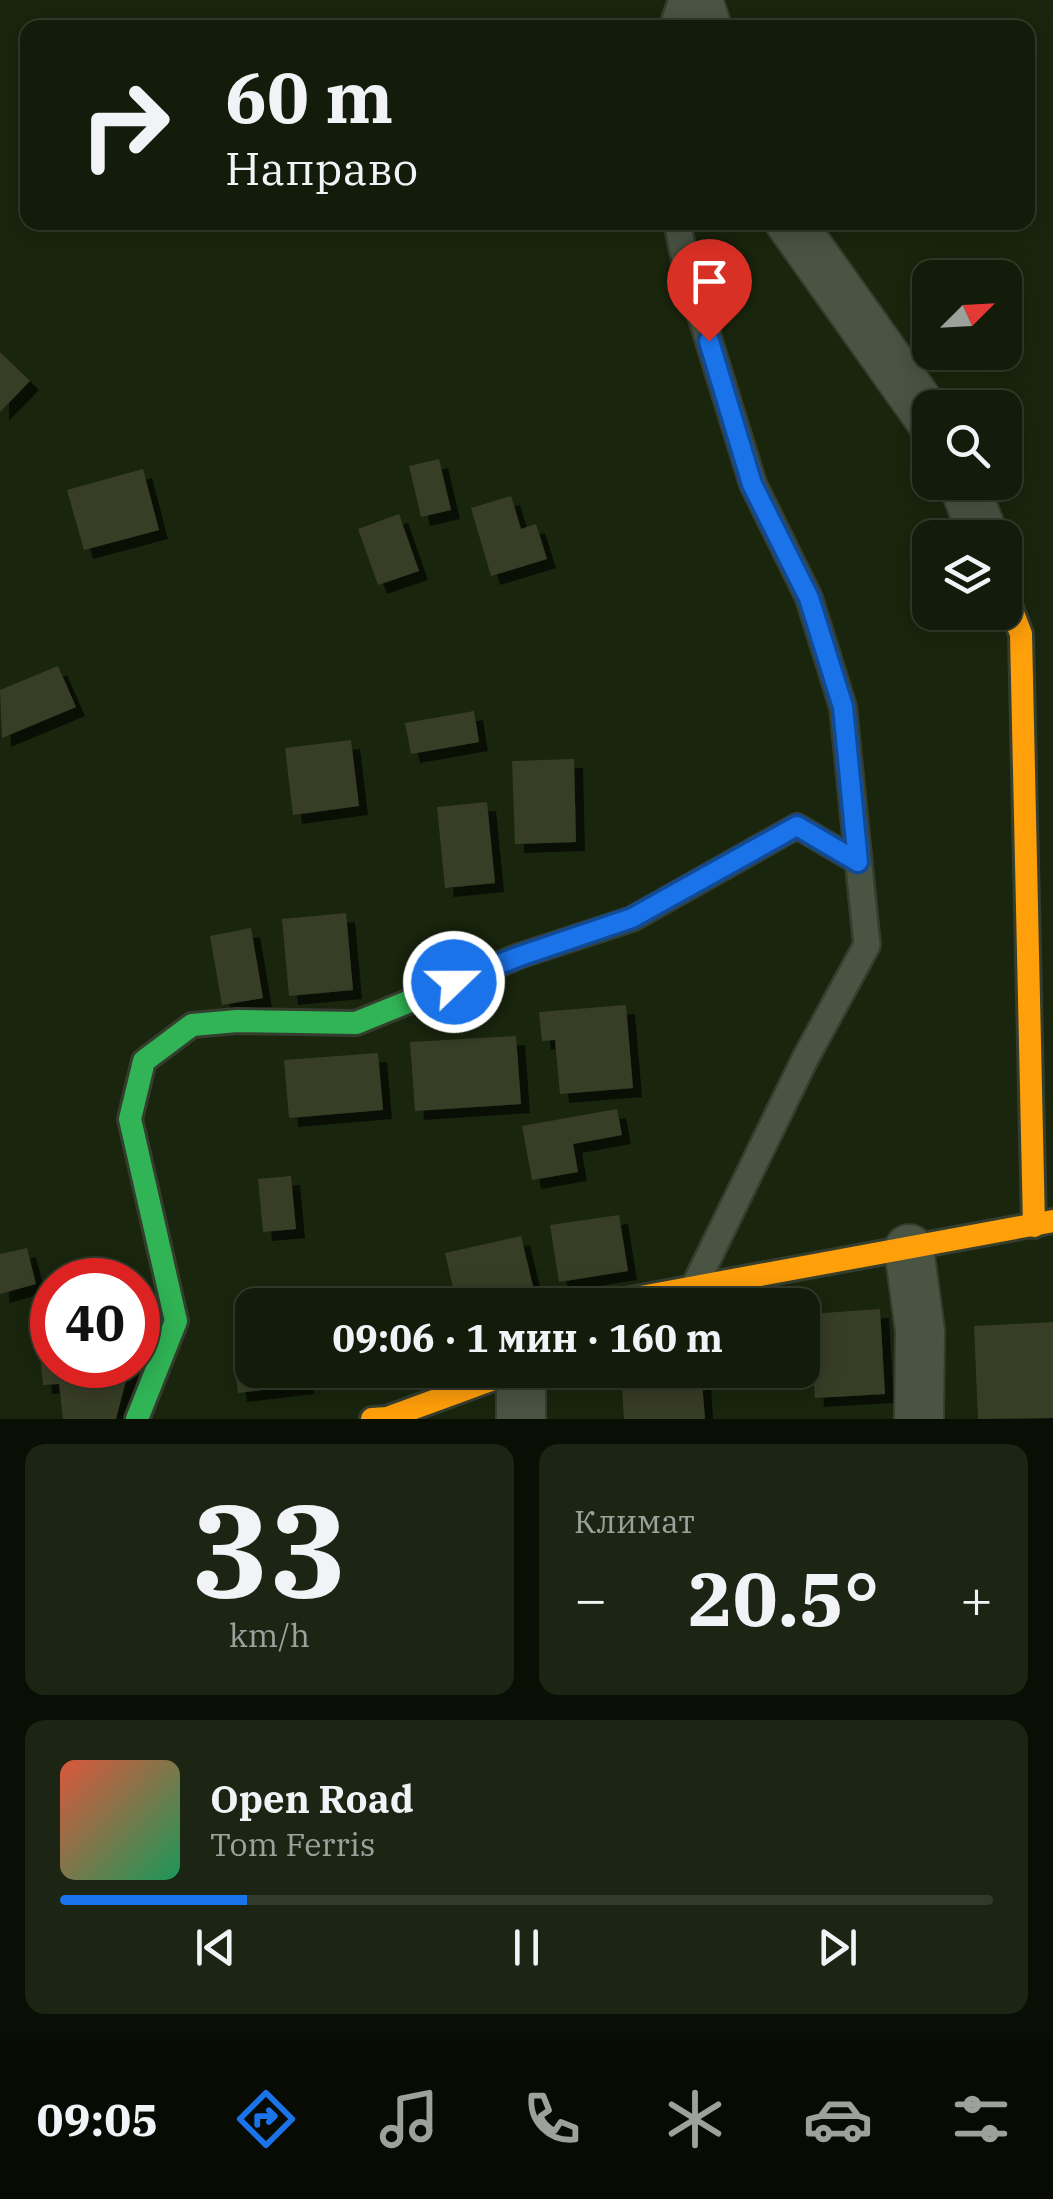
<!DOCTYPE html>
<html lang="ru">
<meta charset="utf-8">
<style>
:root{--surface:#131c0a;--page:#1c2513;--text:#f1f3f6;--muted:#9da19c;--line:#323a2b;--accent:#1a73e8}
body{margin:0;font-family:"IBM Plex Serif",serif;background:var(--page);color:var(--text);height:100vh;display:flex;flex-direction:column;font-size:38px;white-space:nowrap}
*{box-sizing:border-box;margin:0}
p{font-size:32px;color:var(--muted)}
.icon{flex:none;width:55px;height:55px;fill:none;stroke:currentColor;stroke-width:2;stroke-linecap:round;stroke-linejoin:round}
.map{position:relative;height:1419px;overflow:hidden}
.side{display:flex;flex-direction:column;gap:25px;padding:25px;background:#0a0f06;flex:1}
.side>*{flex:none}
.guide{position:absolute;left:20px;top:20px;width:1015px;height:210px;border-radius:20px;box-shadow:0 5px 25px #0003,0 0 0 2px var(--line);background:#131c0a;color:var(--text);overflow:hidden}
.needle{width:65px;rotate:66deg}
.controls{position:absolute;left:912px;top:260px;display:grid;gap:20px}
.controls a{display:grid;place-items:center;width:110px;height:110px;border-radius:20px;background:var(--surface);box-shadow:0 5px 25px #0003,0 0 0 2px var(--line);font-size:50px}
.speed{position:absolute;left:30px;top:1258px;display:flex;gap:20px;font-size:50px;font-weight:700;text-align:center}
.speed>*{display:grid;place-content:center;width:130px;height:130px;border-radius:50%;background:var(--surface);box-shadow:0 5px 25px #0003,0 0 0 2px var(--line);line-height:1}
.speed .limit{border:15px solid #d22;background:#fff;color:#111}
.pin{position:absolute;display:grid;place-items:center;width:85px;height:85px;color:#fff;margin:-102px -42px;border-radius:50% 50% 50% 0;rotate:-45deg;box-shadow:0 0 10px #0007}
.pin .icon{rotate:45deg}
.me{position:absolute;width:110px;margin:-55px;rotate:68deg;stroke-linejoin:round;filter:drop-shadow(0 0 8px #0008)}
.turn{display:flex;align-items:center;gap:35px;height:210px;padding:0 40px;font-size:45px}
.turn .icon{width:130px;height:130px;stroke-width:2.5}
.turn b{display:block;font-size:70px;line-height:85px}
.big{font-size:75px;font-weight:700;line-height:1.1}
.side .card{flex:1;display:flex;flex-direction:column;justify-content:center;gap:15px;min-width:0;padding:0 35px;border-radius:20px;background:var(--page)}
.side .dial{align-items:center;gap:0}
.dial b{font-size:130px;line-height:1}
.song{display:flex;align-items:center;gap:30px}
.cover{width:120px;height:120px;border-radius:15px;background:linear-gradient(135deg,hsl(10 70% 55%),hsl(150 70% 35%))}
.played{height:10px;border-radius:5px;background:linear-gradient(90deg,var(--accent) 20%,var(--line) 20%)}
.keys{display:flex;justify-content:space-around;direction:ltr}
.heat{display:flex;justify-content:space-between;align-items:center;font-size:55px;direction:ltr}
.side .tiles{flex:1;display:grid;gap:25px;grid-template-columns:1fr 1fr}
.card:last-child{grid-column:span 2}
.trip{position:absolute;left:235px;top:1288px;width:585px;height:100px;border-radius:20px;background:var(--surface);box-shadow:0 5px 25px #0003,0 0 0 2px var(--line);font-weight:700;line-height:100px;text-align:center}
.tab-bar{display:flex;height:160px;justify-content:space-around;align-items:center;background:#080b04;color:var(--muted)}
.tab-bar .icon{width:70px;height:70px}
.tab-bar .active{color:var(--accent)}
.tab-bar b{font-size:45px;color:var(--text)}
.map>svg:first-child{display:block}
</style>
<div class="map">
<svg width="1053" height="1419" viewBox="0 0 1053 1419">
<defs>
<filter id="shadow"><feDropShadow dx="9" dy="9" stdDeviation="0" flood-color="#0009"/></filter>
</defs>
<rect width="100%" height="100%" fill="#19250d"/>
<g fill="#373d28" filter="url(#shadow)">
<polygon points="0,352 30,381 0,412"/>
<polygon points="439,459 451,510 421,517 409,466"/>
<polygon points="143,469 159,530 84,550 67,490"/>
<polygon points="511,496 521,529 536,524 547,559 491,576 471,508"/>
<polygon points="399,514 419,571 378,585 358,529"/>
<polygon points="58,666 76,707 2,738 0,690"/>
<polygon points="474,711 479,742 411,754 405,723"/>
<polygon points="351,740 359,806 293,815 285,748"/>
<polygon points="574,759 576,842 515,844 512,761"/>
<polygon points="487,802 495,883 445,888 437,807"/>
<polygon points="346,913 353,990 289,996 282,919"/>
<polygon points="251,928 263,998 222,1005 210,936"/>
<polygon points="626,1005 633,1088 560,1094 555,1040 542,1041 539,1012"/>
<polygon points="516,1036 521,1104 415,1111 410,1042"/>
<polygon points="378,1053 383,1110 289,1118 284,1060"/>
<polygon points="617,1109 622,1135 573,1144 578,1172 532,1180 522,1126"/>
<polygon points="291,1176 296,1229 263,1232 258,1179"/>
<polygon points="619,1215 628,1271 559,1282 550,1225"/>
<polygon points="521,1236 537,1303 457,1305 445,1253"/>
<polygon points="27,1248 36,1284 0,1294 0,1254"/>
<polygon points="880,1309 885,1394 815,1398 809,1314"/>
<polygon points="1053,1322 1053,1418 978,1419 974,1326"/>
<polygon points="52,1335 52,1365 130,1365 116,1419 63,1419 59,1384 43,1385 38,1336"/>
<polygon points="252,1337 252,1370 303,1370 305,1385 238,1393 234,1361 245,1360 242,1338"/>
<polygon points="702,1381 705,1419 624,1419 622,1387"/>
</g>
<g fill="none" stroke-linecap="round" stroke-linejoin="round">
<g stroke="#353e2e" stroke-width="30">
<g id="lane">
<polyline points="672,28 682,0"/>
<polyline points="677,222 687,270 753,484 809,598 843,707 867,945 806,1057 694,1287"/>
</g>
</g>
<g stroke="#353e2e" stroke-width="52">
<g id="street">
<polyline points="698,0 707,28"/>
<polyline points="790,222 930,419"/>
<polyline points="963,482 984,538"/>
<polyline points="909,1249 920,1331 919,1419"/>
<polyline points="521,1419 521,1370"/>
</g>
</g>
<g stroke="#353e2e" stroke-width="28">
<polyline id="fast" points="137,1419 176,1321 130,1119 144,1061 192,1025 237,1021 356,1023 430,993"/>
</g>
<g stroke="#353e2e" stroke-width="28">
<g id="slow">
<polyline points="1005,592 1021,634 1034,1226"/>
<polyline points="613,1305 619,1301 1053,1221"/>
<polyline points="372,1419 387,1418 518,1370"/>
</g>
</g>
<g stroke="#353e2e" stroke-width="28">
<polyline id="jam" points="430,993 519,956 632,919 797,826 858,862"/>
</g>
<use href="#lane" stroke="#4a5443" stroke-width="25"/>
<use href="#street" stroke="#4a5443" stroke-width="48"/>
<use href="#fast" stroke="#30b455" stroke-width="22"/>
<use href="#slow" stroke="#ff9f0a" stroke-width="22"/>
<use href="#jam" stroke="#e5322d" stroke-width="22"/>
</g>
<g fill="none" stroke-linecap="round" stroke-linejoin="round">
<g stroke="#114b97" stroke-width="25">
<polyline id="route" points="454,982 520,956 632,918 797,826 858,862 843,707 809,598 752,484 709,341"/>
</g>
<use href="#route" stroke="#1a73e8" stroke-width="18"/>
</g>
</svg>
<div class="controls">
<a><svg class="needle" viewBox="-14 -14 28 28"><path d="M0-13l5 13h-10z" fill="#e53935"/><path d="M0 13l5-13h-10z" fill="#9da19c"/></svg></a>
<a><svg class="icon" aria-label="search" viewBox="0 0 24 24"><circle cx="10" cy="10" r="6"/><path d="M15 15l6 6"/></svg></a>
<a><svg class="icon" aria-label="layers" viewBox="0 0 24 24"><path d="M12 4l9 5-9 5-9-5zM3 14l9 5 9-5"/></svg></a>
</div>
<div class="speed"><div class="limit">40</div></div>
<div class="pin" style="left:709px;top:341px;background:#d93025"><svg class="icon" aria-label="arrive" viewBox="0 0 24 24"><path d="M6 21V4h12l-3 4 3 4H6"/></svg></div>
<svg class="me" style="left:454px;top:982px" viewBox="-20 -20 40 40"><circle r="17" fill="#1a73e8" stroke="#fff" stroke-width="3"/><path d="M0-11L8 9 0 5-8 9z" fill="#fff"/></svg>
<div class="trip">09:06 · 1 мин · 160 m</div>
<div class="guide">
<div class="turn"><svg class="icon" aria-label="right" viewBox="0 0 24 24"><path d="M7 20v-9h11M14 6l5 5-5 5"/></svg><div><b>60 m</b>Направо</div></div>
</div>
</div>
<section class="side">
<div class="tiles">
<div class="card dial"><b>33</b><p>km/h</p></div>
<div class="card"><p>Климат</p>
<div class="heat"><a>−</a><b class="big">20.5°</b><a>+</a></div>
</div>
<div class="card">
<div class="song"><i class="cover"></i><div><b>Open Road</b><p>Tom Ferris</p></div></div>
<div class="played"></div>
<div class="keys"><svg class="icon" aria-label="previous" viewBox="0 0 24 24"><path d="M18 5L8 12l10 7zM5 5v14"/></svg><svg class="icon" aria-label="pause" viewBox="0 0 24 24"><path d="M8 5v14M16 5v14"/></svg><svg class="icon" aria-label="next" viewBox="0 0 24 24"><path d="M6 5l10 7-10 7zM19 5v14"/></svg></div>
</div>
</div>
</section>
<nav class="tab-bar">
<b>09:05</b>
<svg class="icon active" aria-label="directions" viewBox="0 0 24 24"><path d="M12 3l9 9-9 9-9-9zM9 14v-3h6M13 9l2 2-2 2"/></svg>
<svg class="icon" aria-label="music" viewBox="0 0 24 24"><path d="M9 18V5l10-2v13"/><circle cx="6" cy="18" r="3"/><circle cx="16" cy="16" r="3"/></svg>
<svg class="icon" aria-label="phone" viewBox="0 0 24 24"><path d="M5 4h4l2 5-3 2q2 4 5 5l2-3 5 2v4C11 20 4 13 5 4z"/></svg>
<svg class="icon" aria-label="climate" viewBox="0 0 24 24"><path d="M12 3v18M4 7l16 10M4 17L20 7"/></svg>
<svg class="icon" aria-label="car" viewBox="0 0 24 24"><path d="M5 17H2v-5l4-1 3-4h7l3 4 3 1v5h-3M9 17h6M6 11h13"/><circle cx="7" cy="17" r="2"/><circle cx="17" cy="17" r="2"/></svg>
<svg class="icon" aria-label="filters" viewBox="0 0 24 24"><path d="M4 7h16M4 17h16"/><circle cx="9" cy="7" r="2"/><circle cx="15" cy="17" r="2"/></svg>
</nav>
